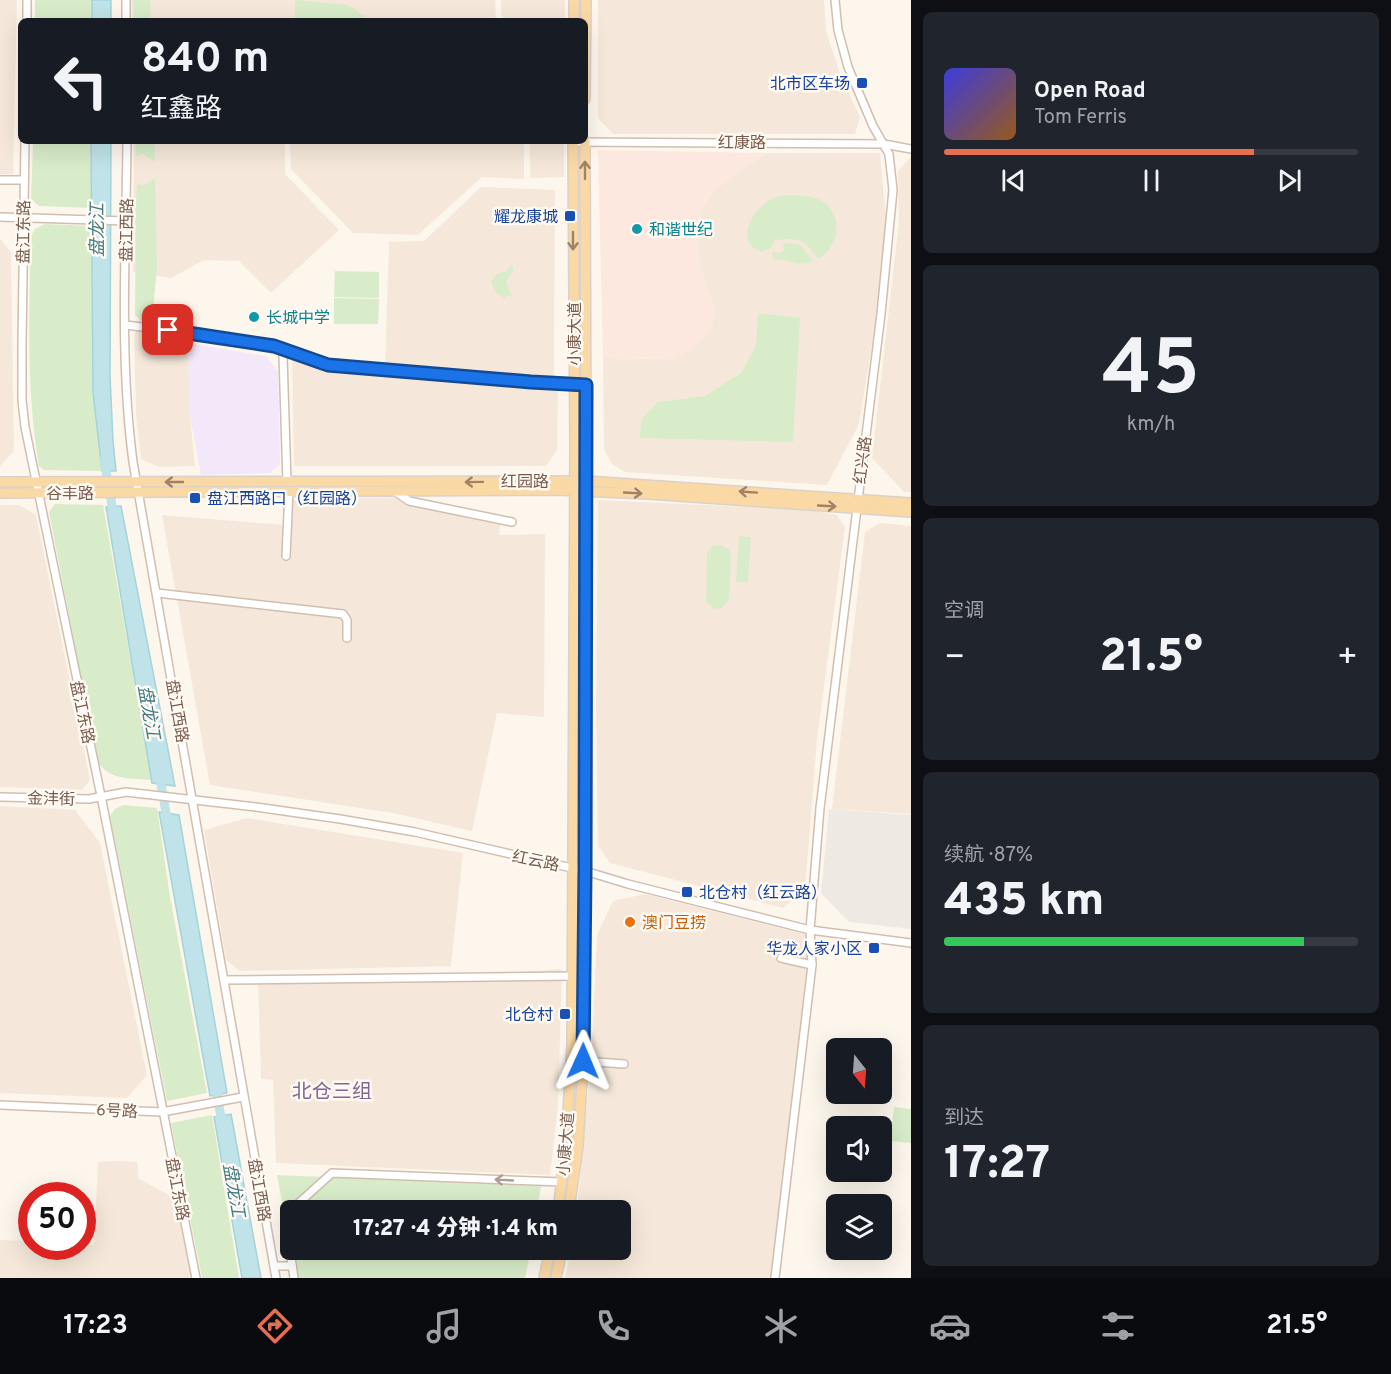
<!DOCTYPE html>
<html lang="zh">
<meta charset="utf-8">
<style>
:root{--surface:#171b24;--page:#20242c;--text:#f1f3f6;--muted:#9ea1a6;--line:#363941;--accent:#e76f51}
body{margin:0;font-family:Overpass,"Noto Sans SC",sans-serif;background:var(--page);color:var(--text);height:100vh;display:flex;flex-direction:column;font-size:22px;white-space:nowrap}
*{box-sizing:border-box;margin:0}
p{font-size:20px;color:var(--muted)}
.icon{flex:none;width:33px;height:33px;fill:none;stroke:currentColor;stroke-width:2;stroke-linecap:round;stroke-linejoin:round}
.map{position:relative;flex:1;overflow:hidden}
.sheet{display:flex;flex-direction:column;gap:12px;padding:12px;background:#0d0f14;width:480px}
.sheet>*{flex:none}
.guide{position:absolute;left:18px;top:18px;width:570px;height:126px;border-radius:9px;box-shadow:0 6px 24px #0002;background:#171b24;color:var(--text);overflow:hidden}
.needle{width:39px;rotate:163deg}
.tools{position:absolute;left:826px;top:1038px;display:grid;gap:12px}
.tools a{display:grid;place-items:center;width:66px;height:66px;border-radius:9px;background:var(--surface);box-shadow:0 6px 24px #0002;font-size:30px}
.speed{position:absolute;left:18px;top:1182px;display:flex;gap:12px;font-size:30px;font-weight:700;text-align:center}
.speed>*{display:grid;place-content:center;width:78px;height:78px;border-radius:50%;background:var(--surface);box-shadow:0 6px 24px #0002;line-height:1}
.speed .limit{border:9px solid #d22;background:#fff;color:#111}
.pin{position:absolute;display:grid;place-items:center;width:51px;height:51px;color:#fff;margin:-26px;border-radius:12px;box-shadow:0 3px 9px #0006}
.me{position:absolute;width:66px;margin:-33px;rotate:1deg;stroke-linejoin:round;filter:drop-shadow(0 0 4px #0008)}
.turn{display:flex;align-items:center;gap:21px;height:126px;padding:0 24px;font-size:27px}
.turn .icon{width:78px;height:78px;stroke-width:2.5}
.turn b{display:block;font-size:42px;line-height:51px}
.big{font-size:45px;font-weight:800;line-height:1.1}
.sheet .widget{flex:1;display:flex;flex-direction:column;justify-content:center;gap:9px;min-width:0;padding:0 21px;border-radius:9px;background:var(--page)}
.sheet .dial{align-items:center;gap:0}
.dial b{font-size:78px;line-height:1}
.song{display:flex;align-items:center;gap:18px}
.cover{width:72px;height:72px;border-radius:9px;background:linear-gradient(135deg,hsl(240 70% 55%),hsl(30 70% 35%))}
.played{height:6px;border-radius:3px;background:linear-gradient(90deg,var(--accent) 75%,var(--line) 75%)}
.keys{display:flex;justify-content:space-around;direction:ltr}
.heat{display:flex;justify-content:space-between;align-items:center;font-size:33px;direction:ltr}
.charge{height:9px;border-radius:4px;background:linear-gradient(90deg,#34c759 87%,var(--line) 0)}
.trip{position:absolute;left:280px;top:1200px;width:351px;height:60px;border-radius:9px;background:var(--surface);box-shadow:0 6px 24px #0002;font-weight:800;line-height:60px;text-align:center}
.dock{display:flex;height:96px;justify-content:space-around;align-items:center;background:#090b0e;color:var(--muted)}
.dock .icon{width:42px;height:42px}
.dock .on{color:var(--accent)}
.dock b{font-size:27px;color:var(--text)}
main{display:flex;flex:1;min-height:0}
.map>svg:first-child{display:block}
</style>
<main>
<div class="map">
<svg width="911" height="1278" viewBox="0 0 911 1278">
<rect width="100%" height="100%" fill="#fdf6ec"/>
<g fill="#f5e8da">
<polygon points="0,0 17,0 13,174 0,174"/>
<polygon points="131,0 495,0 496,21 132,21"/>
<polygon points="501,0 565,0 565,21 506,21 501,14"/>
<polygon points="598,0 824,0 826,31 842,79 860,117 855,134 613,134 598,118"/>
<polygon points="134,141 285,141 285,174 339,230 271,293 239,261 204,260 171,278 133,272"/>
<polygon points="290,141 524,141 524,179 482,177 418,235 353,233 291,169"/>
<polygon points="530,141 564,141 564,177 530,178"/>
<polygon points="767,153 880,153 887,229 877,314 859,424 827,485 625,472 612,464 604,449 603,358 672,359 715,308 705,284 699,257 698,240 701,212 711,195 731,176"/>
<polygon points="910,158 911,158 911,492 904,492 872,458 899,221 898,171"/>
<polygon points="481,187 555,190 554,379 385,367 389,242 424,241"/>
<polygon points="0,239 11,252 14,451 0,466"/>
<polygon points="136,331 171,333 188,343 190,416 195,466 159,467 141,459 136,414 134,334"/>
<polygon points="292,359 323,370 558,391 557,450 546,466 294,466"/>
<polygon points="412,497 501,520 499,535 545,534 544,717 497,713 472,831 393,813 210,785 162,515 284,525 285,500"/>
<polygon points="598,500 809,510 837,515 845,527 817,740 805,891 783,908 610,863 598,846 596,712"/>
<polygon points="0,505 19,505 36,515 90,780 82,790 0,787"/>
<polygon points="880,523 911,526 911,814 832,809 865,532"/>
<polygon points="0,806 75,810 100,843 147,1075 127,1098 0,1093"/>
<polygon points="247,818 463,853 451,966 240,971 226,960 204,830"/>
<polygon points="645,894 811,936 771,1278 565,1278 571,1250 621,1250 621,1210 577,1210 592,1048 597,935 613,901"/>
<polygon points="562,969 558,1106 550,1175 276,1163 273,1080 261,1079 258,981 450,978"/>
<polygon points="117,1161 137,1162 138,1178 176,1199 192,1278 0,1278 0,1240 31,1241 32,1246 82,1246 83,1244 94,1245 98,1162"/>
</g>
<polygon fill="#fde8e0" points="598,150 767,153 731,176 711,195 701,212 698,240 699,257 705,284 715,308 712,328 696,347 672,359 603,358"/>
<polygon fill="#efe9e4" points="829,809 911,815 911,929 849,922 821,893"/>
<polygon fill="#f3e8fa" points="188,343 266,356 278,371 280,464 270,473 201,475 190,416"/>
<g fill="#d8ecc9">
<rect x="35" y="0" width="57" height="21"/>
<polygon points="133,0 150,0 151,21 134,21"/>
<polygon points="299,0 347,5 355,9 367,20 295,21 295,1"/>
<polygon points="33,141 91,141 91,208 39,206 31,199"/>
<polygon points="136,141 155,141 155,162 143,154 136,156"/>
<polygon points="155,178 157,267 152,322 141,320 135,315 136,202 137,184 144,185"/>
<path d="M795,195C802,196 811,196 818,199C844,210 841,247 818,259C802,238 801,238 775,240L771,248L762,252C731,243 755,204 776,197C781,195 789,195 795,195Z"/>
<path d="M45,224L91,226L93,392L102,471L44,470L39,466C26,389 29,313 31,236L35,229Z"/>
<path d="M792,243L800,245L813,261C801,268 786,258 773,260L772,252L781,253L784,250L783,244Z"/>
<polygon points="513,266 513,271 506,282 512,297 508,295 504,298 496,293 491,282 496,274 507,271 509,267"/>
<polygon points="335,271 379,272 379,298 334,297"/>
<polygon points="334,298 379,299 378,324 334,324"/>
<polygon points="758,313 800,318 793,442 640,438 641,420 658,402 705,396 742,372 756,345"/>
<path d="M55,504L103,505L152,780C131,778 108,781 97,760L49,512Z"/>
<polygon points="739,536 751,537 748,582 736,582"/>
<polygon points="721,545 729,550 731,556 729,601 721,608 714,609 706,602 707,553 712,546"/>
<polygon points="123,805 157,808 170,897 207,1093 167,1101 110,816 115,809"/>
<polygon points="894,1107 911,1109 911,1143 890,1141"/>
<polygon points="212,1115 239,1278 202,1278 171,1123"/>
<polygon points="277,1175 541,1186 537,1210 291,1210 291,1250 531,1250 525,1278 296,1278"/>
</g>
<g fill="#bfe3e8" stroke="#a5d3da" stroke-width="1.5">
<rect x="92" y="0" width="19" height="21"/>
<polygon points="91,141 111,141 110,376 113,441 116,471 102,471 93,392"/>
<polygon points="121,506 175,786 152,783 106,507"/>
<polygon points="159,812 179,815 227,1093 210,1096"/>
<polygon points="231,1114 259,1267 261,1278 242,1278 214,1117"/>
</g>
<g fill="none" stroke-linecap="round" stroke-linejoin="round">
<g stroke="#bfe3e8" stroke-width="9">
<polyline points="104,459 114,517"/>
<polyline points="159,773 168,824"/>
<polyline points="215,1083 223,1128"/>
</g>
<g stroke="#d1beb0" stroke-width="10">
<g id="minor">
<polyline points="126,0 126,21"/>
<polyline points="27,21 27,0"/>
<polyline points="25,141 22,342 22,400 25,427 101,796 196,1278"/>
<path d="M127,141C126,248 119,356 133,462L276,1278"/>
<polyline points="573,142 884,144 911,149"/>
<polyline points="0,180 24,180"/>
<polyline points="0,217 126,221"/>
<polyline points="125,325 211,335 274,346 328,365 531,383 586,385"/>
<polyline points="283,356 287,482"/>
<polyline points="396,492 409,501 512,522"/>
<polyline points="286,556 289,491"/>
<polyline points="157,593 343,614 347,620 347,638"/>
<polyline points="0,797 89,799 126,792 256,807 340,819 415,832 585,871 628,884 810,930 911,943"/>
<polyline points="781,958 812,965"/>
<polyline points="224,980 572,976"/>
<polyline points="583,1061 624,1064"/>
<polyline points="0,1105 162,1112 243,1097"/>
<polyline points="291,1210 332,1173 562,1182"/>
<polyline points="291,1211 285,1216 294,1278"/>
<polyline points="274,1266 292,1266"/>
<polyline points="775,1278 812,965 810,930 820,808 881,314 893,190 889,154 873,126 848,67 838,30 835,0"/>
</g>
</g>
<g stroke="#dad1cd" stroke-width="12">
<g id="major">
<polyline points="574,21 574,0"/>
<polyline points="585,99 586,0"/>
<polyline points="0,482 586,481 911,503"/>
<polyline points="0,493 555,490 648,494 911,512"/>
<polyline points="558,1210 566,1145 572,1046 575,446 573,141"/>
<polyline points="569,1210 578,1146 584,1046 586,446 585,141"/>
<polyline points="544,1278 550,1250"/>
<polyline points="556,1278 562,1250"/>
</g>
</g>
<use href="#minor" stroke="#fff" stroke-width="7"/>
<use href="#major" stroke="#fbd9a5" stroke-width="9"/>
</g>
<defs><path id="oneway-shaft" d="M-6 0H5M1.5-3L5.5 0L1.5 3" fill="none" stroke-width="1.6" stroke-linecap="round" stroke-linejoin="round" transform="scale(1.5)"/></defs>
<g stroke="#a18267">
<use href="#oneway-shaft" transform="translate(585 170) rotate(-90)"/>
<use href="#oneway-shaft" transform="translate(573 241) rotate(90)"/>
<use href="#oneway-shaft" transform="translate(174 482) rotate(180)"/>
<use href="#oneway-shaft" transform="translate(474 482) rotate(179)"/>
<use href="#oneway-shaft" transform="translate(748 492) rotate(-176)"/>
<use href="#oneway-shaft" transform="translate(633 493) rotate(3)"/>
<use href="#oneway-shaft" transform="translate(827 506) rotate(3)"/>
</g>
<use stroke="#af9d94" href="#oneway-shaft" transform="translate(504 1180) rotate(-177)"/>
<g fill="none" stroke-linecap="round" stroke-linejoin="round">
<g stroke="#114b97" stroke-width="15">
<polyline id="route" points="168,330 274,346 328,365 531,382 586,385 585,871 583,1061"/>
</g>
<use href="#route" stroke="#1a73e8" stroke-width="10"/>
</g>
<g fill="#1a4fb4" stroke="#fffaf3" stroke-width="2">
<rect x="856" y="77" width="12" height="12" rx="3"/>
<rect x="564" y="210" width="12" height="12" rx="3"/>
<rect x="189" y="492" width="12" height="12" rx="3"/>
<rect x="681" y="886" width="12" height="12" rx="3"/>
<rect x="868" y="942" width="12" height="12" rx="3"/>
<rect x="559" y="1008" width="12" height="12" rx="3"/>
</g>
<g fill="#0f9aa8" stroke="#fffaf3" stroke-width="2">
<circle cx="637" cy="229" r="6"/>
<circle cx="254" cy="317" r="6"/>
</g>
<circle fill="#e8710a" stroke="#fffaf3" stroke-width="2" cx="630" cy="922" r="6"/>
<g text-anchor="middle" stroke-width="5" stroke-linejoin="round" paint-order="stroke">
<g font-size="16" fill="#164399" stroke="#fffaf3" text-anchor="end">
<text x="850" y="89">北市区车场</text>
<text x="558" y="222">耀龙康城</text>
<text x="207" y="504" text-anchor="start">盘江西路口（红园路）</text>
<text x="699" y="898" text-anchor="start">北仓村（红云路）</text>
<text x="862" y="954">华龙人家小区</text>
<text x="553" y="1020">北仓村</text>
</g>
<g font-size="16" fill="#7a5c4d" stroke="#fffaf3">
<text x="742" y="148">红康路</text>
<text transform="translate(126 230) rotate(-89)" y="6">盘江西路</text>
<text transform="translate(23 232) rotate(-89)" y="6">盘江东路</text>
<text transform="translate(574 334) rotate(-90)" y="6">小康大道</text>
<text transform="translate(862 460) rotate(-83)" y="6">红兴路</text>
<text x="525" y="487">红园路</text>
<text x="70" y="499">谷丰路</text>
<text transform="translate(178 711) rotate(80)" y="6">盘江西路</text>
<text transform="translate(83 712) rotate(78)" y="6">盘江东路</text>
<text transform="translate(51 798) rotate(1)" y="6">金沣街</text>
<text transform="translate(536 860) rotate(12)" y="6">红云路</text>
<text transform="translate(117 1110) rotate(3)" y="6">6号路</text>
<text transform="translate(565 1144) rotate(-85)" y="6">小康大道</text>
<text transform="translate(178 1189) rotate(79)" y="6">盘江东路</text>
<text transform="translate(260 1190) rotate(80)" y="6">盘江西路</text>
</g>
<g font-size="16" fill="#0d838f" stroke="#fffaf3" text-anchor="start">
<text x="649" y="235">和谐世纪</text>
<text x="266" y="323">长城中学</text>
</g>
<g font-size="16" fill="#c56008" stroke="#fffaf3" text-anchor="start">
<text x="642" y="928">澳门豆捞</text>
</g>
<g font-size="18" font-style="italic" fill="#437c86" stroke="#fffaf3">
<text transform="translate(97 230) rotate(-90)" y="6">盘龙江</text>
<text transform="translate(149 712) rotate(80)" y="6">盘龙江</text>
<text transform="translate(234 1190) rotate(80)" y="6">盘龙江</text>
</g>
<g font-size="20" fill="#846695" stroke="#fffaf3">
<text x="332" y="1098">北仓三组</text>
</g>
</g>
</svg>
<div class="tools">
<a><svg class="needle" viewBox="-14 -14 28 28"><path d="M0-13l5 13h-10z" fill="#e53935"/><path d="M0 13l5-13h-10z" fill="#9ea1a6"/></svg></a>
<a><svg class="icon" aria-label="sound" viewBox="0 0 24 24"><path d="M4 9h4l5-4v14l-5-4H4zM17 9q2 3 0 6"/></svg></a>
<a><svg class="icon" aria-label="layers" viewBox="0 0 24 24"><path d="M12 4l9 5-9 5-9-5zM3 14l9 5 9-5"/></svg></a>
</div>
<div class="speed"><div class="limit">50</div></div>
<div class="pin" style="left:168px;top:330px;background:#d93025"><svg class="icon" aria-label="arrive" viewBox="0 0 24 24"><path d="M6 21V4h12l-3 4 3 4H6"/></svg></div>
<svg class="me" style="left:583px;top:1061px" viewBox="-20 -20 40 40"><path d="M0-17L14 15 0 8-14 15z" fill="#1a73e8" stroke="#fff" stroke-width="4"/></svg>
<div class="trip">17:27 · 4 分钟 · 1.4 km</div>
<div class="guide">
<div class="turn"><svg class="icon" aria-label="left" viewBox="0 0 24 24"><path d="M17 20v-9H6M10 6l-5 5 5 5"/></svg><div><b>840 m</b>红鑫路</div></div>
</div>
</div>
<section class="sheet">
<div class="widget">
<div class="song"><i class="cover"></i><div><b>Open Road</b><p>Tom Ferris</p></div></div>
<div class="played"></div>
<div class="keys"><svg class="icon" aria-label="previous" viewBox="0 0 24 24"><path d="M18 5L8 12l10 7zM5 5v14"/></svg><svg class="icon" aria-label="pause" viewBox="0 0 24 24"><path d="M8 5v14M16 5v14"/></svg><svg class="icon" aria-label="next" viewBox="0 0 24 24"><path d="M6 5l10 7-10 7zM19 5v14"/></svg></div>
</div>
<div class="widget dial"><b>45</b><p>km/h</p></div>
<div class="widget"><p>空调</p>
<div class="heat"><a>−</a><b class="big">21.5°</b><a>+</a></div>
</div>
<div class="widget"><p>续航 · 87%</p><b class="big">435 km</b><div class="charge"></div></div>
<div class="widget"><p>到达</p><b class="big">17:27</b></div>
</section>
</main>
<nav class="dock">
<b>17:23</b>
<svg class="icon on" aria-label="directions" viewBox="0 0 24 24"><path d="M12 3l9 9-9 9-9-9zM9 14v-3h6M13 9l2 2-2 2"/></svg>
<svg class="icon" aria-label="music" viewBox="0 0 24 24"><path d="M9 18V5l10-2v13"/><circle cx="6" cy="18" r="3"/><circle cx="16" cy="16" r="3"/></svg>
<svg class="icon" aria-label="phone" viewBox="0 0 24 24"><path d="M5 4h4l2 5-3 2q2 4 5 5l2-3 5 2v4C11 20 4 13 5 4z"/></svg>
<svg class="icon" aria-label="climate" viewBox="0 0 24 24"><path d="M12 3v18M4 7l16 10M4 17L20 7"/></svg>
<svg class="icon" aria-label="car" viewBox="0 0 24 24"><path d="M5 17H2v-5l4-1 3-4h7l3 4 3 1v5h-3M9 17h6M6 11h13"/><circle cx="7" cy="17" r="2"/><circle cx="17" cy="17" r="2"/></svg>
<svg class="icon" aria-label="filters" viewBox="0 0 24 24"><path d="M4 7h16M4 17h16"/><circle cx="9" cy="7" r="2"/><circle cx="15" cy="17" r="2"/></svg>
<b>21.5°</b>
</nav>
